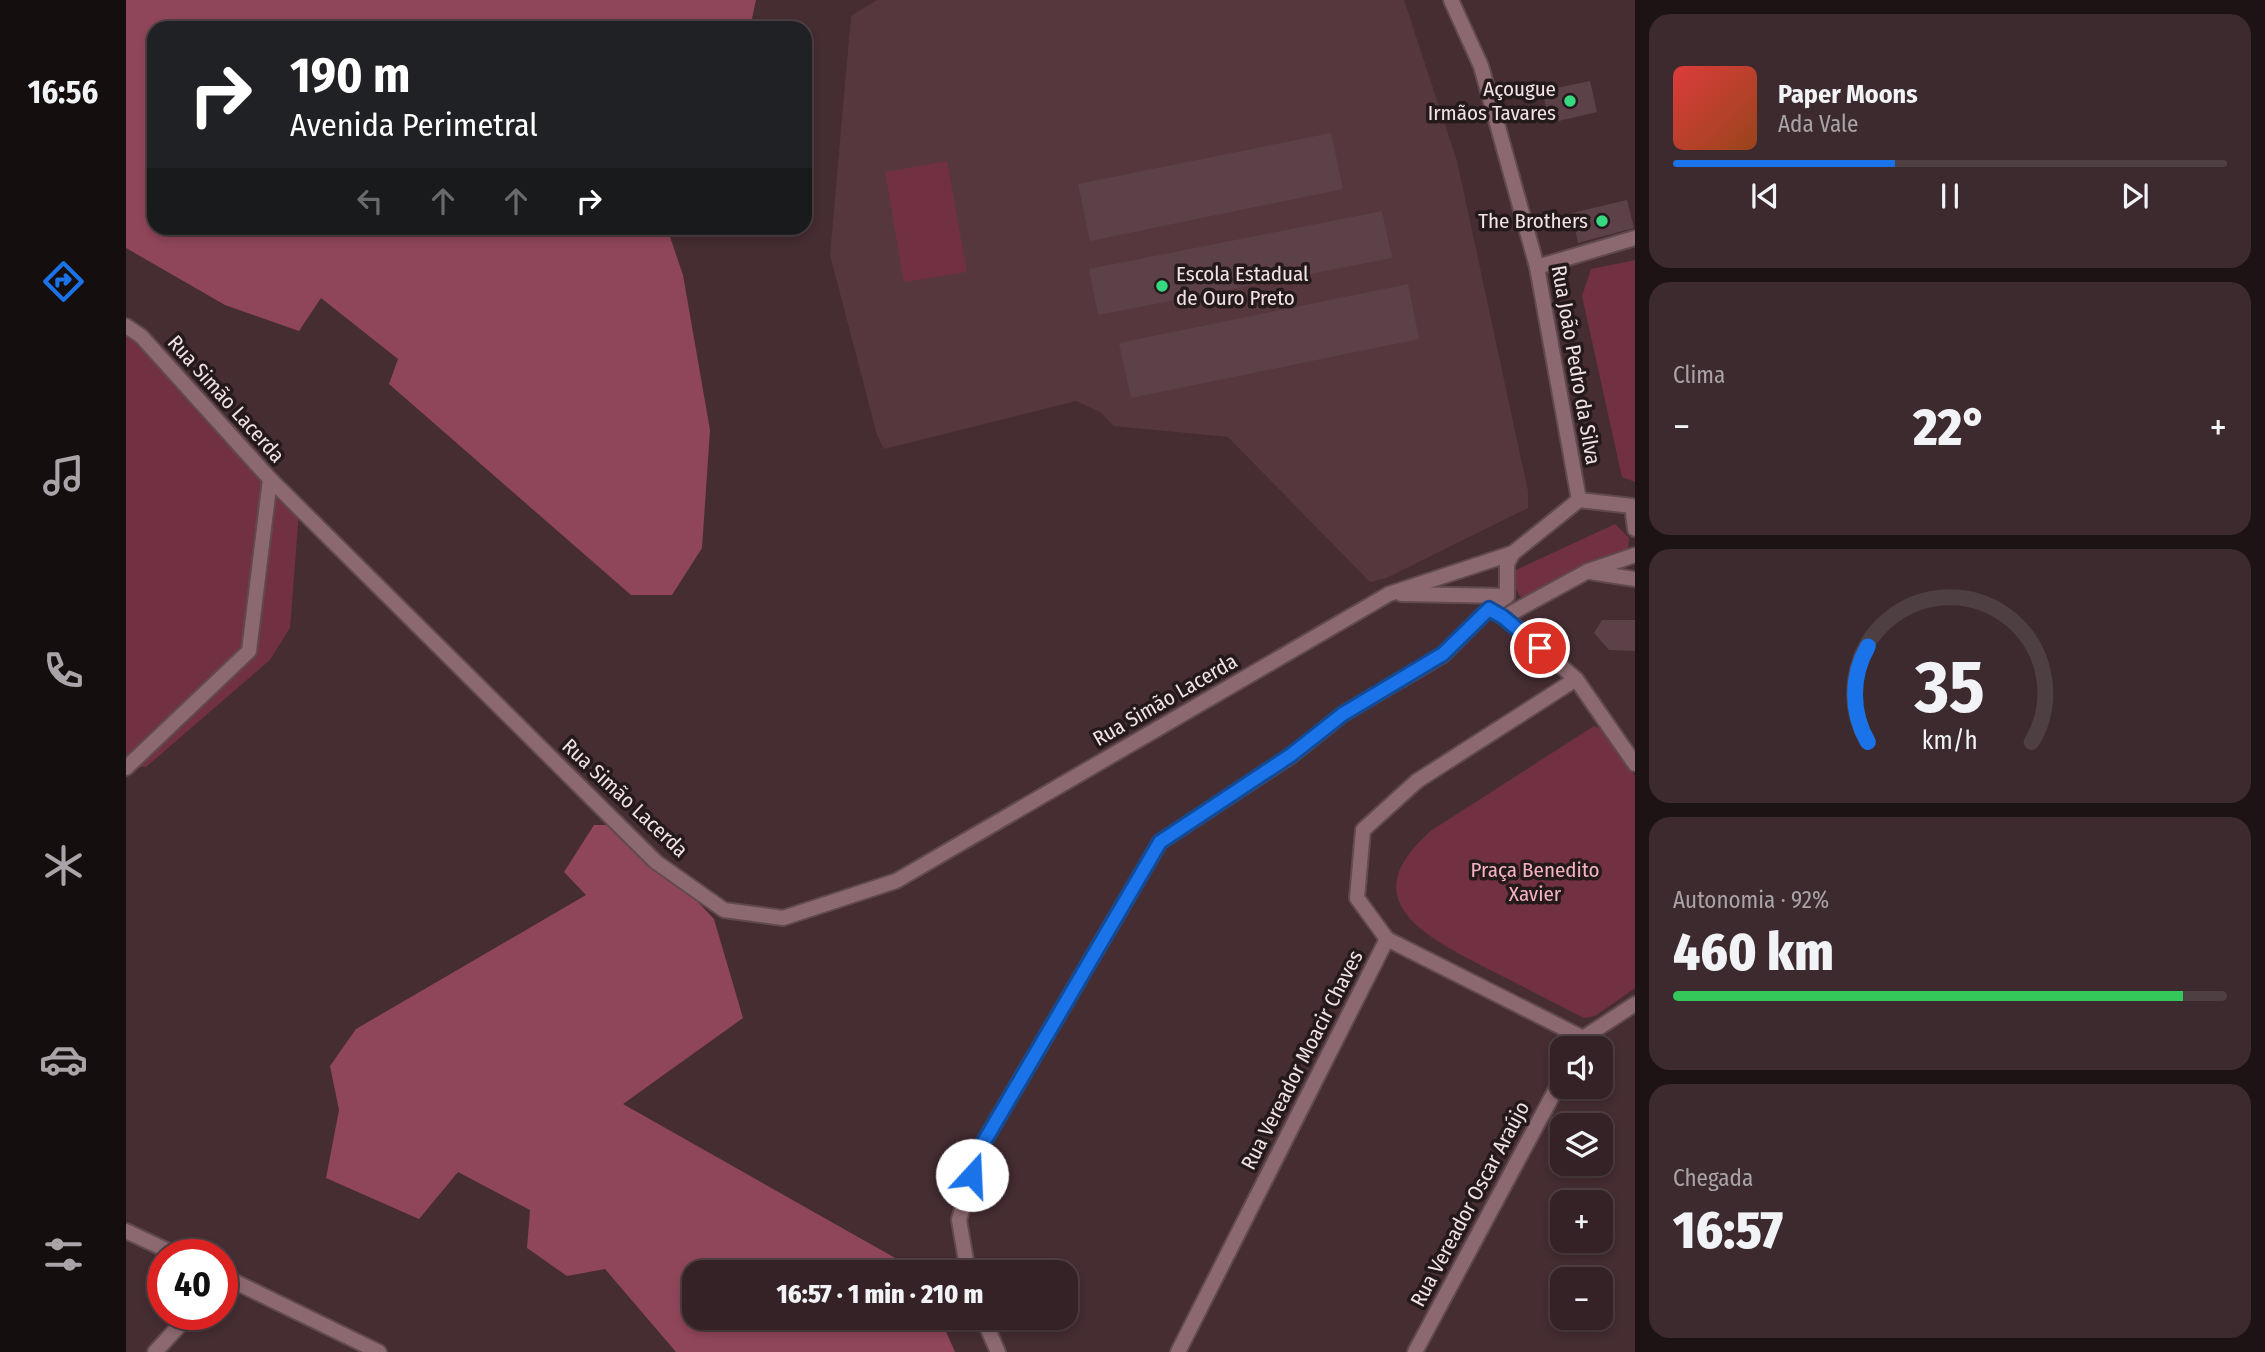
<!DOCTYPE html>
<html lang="pt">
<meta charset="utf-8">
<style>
:root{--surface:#342226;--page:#3c2a2e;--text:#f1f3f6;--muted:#a9a4a7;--line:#4e3f43;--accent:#1a73e8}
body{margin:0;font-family:"Fira Sans Condensed",sans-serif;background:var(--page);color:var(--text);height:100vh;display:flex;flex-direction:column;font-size:26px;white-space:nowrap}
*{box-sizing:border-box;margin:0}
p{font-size:23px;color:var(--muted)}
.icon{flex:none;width:38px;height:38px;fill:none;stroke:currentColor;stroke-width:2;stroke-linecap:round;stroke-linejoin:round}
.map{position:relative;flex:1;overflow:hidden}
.drawer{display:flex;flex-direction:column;gap:14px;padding:14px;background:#1d1315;width:630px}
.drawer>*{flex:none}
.hud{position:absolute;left:21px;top:21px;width:665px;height:214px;border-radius:21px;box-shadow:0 4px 10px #0003,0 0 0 2px var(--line);background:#202124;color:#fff;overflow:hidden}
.tools{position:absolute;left:1424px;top:1036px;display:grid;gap:14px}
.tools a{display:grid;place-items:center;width:63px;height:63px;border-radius:14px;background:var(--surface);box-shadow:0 4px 10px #0003,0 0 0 2px var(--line);font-size:35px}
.speed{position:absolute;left:21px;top:1239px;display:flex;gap:14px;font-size:35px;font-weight:700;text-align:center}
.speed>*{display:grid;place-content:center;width:91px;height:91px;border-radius:50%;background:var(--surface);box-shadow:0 4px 10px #0003,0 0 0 2px var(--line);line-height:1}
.speed .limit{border:10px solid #d22;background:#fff;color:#111}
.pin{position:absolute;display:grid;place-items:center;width:60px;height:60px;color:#fff;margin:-30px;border:4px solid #fff;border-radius:50%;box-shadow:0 2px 7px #0007}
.me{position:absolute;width:77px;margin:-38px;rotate:20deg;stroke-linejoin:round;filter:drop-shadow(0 0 5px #0008)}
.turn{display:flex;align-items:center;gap:24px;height:147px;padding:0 28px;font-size:32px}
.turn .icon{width:91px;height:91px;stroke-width:2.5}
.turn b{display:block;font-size:49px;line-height:60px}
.lanes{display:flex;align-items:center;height:66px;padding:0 28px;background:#0003;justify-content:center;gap:35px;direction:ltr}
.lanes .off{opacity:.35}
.big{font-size:52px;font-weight:800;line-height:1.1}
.drawer .widget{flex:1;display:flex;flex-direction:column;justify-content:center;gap:10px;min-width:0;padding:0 24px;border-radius:21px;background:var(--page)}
.drawer .dial{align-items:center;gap:0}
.dial svg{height:182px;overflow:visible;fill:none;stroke:var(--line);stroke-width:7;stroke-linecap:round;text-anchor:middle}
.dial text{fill:var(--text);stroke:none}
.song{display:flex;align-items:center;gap:21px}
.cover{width:84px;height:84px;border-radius:10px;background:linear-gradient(135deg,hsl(0 70% 55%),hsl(20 70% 35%))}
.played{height:7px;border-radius:4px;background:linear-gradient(90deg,var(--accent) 40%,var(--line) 40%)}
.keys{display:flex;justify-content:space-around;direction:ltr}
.heat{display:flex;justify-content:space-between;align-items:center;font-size:38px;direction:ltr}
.charge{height:10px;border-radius:5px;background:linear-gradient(90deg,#34c759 92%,var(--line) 0)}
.trip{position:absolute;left:556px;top:1260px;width:396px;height:70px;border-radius:21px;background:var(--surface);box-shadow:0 4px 10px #0003,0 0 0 2px var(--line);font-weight:800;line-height:70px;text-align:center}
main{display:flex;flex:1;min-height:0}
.tab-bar{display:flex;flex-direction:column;width:126px;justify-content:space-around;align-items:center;background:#150e0f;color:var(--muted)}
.tab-bar .icon{width:49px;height:49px}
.tab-bar .current{color:var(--accent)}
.tab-bar b{font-size:32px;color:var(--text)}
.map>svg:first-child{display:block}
</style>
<main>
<nav class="tab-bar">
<b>16:56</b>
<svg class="icon current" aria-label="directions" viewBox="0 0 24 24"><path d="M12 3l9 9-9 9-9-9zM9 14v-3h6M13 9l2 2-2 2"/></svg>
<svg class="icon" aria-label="music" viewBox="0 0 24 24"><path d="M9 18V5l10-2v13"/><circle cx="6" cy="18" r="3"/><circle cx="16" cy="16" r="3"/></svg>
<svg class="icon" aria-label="phone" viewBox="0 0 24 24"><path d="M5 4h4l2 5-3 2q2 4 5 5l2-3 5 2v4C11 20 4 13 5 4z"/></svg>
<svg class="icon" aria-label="climate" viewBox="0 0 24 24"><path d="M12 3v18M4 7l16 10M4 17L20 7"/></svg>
<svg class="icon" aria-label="car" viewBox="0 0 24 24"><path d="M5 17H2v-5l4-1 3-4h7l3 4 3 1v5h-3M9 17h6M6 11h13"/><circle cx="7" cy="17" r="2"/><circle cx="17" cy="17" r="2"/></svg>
<svg class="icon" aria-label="filters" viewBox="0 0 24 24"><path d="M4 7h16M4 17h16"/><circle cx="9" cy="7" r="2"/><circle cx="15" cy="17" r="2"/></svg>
</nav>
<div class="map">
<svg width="1509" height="1352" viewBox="0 0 1509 1352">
<rect width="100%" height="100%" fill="#452d32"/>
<polygon fill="#56373e" points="751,0 1278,0 1331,161 1402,491 1402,508 1260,578 1244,582 1102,437 988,426 974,412 950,401 758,449 751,435 704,255 725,16"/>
<g fill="#713143">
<polygon points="821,161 841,272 778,282 759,172"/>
<polygon points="1509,260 1509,482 1496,477 1456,296 1465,269"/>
<polygon points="0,331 148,473 173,512 164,628 144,660 20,767 4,765 0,761"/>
<path d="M1489,524L1503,538L1502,552L1402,602C1390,595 1386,584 1390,570Z"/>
<path d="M1468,726L1483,733L1509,776V988L1469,1016L1458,1018C1426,1002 1394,985 1362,969C1298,936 1225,900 1306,830Z"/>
</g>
<g fill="#90465a">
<polygon points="0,0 630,0 624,28 28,28 28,228 541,228 557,275 584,430 576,548 546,595 505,595 263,384 272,359 195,298 173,331 99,305 0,248"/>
<polygon points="468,825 499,825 588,919 617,1018 497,1104 794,1272 569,1272 569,1318 814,1318 829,1352 550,1352 479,1269 441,1276 401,1248 404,1210 332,1172 293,1219 200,1178 213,1110 204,1066 230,1029 460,895 438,872"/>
</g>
<g fill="#5c4248">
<polygon points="1464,81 1471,112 1424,123 1416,91"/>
<polygon points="1205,133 1217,189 964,241 952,184"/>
<polygon points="1501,200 1508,228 1452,243 1446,213"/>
<polygon points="1256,211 1266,258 972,315 963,269"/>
<polygon points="1282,284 1293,339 1005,398 993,343"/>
<polygon points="1476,620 1509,620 1509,651 1483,650 1468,633"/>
</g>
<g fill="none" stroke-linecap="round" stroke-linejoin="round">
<g stroke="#614a4f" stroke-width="18">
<g id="minor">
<polyline points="1325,0 1355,66 1411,267 1453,500"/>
<polyline points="1411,267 1509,238"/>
<polyline points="1378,617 1450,679 1509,764"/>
<polyline points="0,768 123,651 144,479"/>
<polyline points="1261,939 1457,1038"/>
<polyline points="1452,1048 1457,1038 1509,1004"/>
<polyline points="0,1231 51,1255"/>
<polyline points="99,1277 253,1352"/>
<polyline points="29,1352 64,1314"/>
<polyline points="1052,1352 1261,939 1231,898 1237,830 1291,781 1450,679"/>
<polyline points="1289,1352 1437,1076"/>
</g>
</g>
<g stroke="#614a4f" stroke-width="18">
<g id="tertiary">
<polyline points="0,326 15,336 144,479 530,862 598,910 657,918 770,881 1263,594 1387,553"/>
<polyline points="1464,572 1509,579"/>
<polyline points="1275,594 1381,596"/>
<polyline points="1363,609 1378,617 1462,571 1509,555"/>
<polyline points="842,1272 833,1220 852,1152 1034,842 1165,756 1217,714 1317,655 1363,609 1381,596 1381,564 1387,553 1453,500 1506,506 1509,529"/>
<polyline points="857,1318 872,1352"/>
</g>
</g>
<use href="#minor" stroke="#8c6971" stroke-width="14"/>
<use href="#tertiary" stroke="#8c6971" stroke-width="14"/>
</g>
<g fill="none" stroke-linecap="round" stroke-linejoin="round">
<g stroke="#114b97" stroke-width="18">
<polyline id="route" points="846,1175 852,1152 1034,842 1165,755 1217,714 1317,654 1363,609 1377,617 1414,648"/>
</g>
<use href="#route" stroke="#1a73e8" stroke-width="12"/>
</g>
<g fill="#36d881" stroke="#24191b" stroke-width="2.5">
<circle cx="1444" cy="101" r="7"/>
<circle cx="1476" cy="221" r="7"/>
<circle cx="1036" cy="286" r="7"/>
</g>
<g text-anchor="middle" stroke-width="7" stroke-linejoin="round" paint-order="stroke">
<g font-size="21" fill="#f2e2e5" stroke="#24191b" text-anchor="end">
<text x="1430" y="96">Açougue<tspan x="1430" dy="24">Irmãos Tavares</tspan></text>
<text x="1462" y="228">The Brothers</text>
<text x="1050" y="281" text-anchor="start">Escola Estadual<tspan x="1050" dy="24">de Ouro Preto</tspan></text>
</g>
<g font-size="21" fill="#f2e2e5" stroke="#24191b">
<text transform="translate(1450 365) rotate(80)" y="7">Rua João Pedro da Silva</text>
<text transform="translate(100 399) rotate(48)" y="7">Rua Simão Lacerda</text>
<text transform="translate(1039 700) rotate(-30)" y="7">Rua Simão Lacerda</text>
<text transform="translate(499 798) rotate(43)" y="7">Rua Simão Lacerda</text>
<text transform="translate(1176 1060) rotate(-63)" y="7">Rua Vereador Moacir Chaves</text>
<text transform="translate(1344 1204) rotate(-62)" y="7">Rua Vereador Oscar Araújo</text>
</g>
<g font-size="21" fill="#f5b3c1" stroke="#24191b">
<text x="1409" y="877">Praça Benedito<tspan x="1409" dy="24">Xavier</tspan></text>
</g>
</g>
</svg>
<div class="tools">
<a><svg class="icon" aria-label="sound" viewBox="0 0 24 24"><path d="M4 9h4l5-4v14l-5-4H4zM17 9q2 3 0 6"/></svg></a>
<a><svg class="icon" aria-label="layers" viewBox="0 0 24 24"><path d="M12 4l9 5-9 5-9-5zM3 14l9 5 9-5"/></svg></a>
<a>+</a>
<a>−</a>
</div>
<div class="speed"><div class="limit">40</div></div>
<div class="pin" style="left:1414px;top:648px;background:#d93025"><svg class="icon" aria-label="arrive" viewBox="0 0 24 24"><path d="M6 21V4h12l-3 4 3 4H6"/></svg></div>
<svg class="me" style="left:846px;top:1175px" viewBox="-20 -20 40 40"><circle r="19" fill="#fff"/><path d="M0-13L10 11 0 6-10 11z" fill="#1a73e8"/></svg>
<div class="trip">16:57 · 1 min · 210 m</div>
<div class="hud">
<div class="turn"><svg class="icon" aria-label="right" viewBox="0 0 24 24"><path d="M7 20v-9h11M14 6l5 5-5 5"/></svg><div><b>190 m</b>Avenida Perimetral</div></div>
<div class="lanes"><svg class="icon off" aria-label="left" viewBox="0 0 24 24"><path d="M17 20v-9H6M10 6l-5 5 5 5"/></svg><svg class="icon off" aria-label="ahead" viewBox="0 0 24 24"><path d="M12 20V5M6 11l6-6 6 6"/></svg><svg class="icon off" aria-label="ahead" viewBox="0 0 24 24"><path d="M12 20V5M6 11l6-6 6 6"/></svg><svg class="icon" aria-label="right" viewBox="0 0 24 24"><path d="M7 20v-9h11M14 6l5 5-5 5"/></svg></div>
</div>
</div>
<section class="drawer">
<div class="widget">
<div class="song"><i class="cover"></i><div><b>Paper Moons</b><p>Ada Vale</p></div></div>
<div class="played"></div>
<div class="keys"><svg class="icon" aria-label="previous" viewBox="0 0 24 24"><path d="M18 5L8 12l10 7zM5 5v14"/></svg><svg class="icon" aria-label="pause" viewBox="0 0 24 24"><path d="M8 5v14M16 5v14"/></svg><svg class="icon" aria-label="next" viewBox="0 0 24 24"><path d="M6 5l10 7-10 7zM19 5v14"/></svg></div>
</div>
<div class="widget"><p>Clima</p>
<div class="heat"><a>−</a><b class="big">22°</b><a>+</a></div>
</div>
<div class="widget dial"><svg viewBox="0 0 100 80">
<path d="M14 69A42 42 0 1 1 86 69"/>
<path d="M14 69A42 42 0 0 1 14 27" stroke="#1a73e8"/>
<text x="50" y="56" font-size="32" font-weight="700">35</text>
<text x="50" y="72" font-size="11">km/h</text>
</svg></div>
<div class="widget"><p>Autonomia · 92%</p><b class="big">460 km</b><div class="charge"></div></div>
<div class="widget"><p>Chegada</p><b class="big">16:57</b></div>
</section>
</main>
